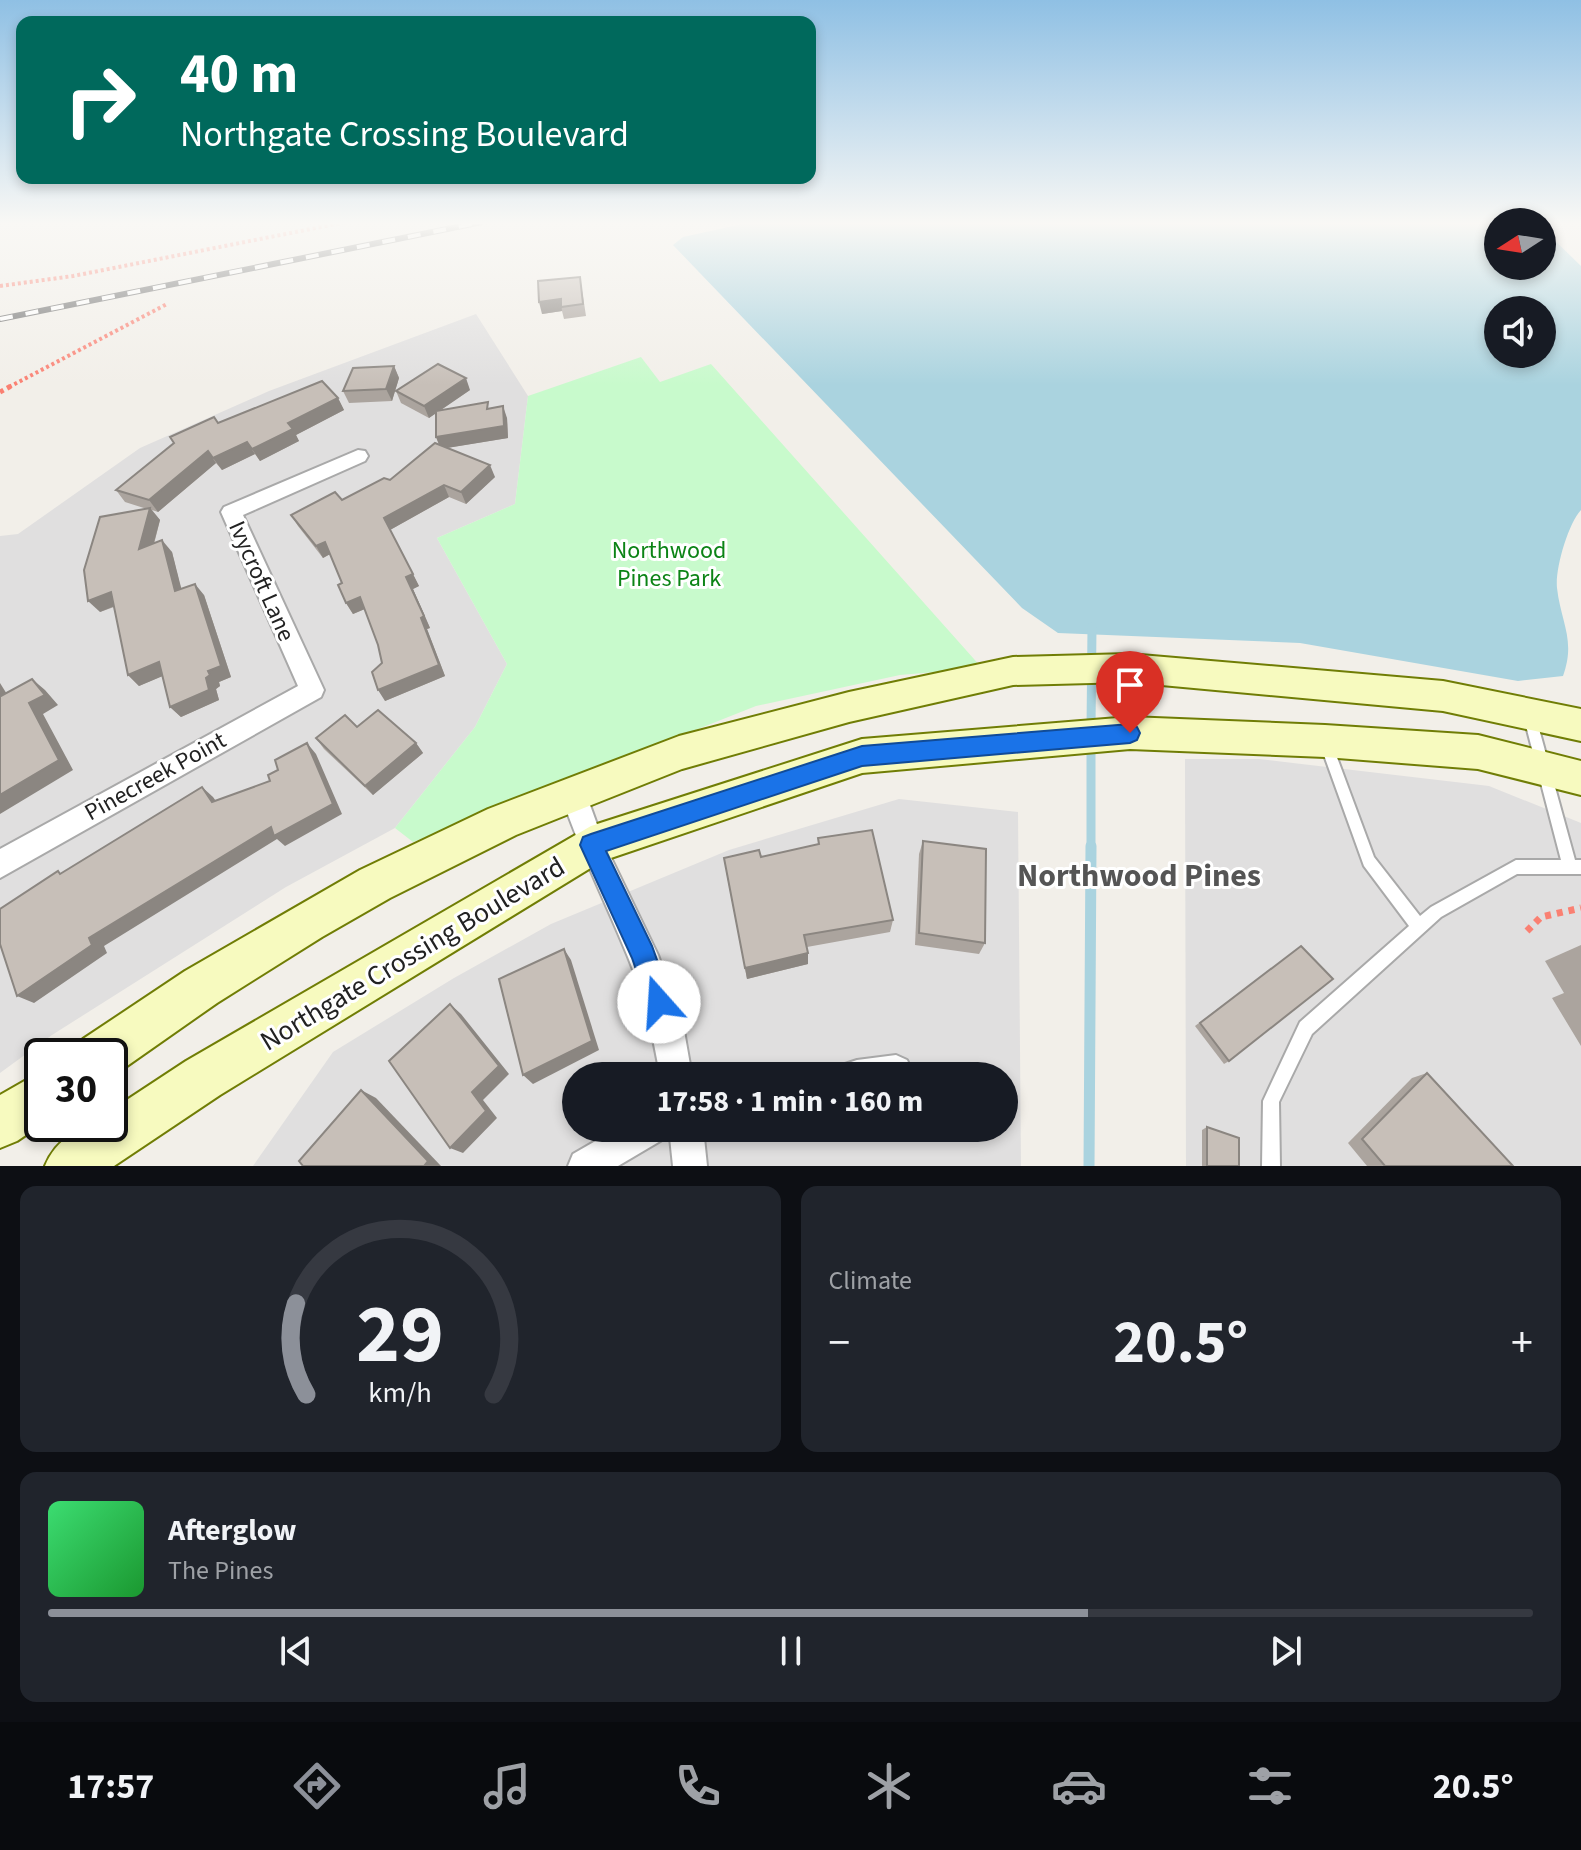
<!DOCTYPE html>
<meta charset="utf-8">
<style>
:root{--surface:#171b24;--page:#20242c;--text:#f1f3f6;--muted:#9ea1a6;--line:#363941;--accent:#8c9099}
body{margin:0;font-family:"Source Sans 3",sans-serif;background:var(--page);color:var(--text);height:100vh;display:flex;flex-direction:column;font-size:30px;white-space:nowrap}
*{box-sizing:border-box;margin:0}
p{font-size:26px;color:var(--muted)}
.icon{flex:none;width:44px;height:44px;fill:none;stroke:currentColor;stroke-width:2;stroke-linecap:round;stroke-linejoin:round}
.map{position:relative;height:1166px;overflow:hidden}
.details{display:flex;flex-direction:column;gap:20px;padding:20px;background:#0d0f14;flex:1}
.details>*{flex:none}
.guide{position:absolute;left:16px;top:16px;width:800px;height:168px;border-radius:16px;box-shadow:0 4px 12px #0003;background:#00695c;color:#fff;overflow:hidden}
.needle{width:52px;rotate:258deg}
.controls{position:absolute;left:1484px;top:208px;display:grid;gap:16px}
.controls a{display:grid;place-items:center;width:72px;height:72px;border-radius:50%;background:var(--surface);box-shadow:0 4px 12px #0003;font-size:40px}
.speed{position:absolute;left:24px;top:1038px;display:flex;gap:16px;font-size:40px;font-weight:700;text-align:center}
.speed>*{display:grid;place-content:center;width:104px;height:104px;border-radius:50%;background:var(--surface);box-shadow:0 4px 12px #0003;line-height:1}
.speed .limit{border:4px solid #111;border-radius:12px;background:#fff;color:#111}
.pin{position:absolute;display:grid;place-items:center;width:68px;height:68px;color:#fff;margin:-82px -34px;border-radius:50% 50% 50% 0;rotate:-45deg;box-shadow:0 0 8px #0007}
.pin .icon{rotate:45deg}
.me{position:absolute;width:88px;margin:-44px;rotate:341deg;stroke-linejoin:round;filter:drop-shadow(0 0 6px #0008)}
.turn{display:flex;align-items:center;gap:28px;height:168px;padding:0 32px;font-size:36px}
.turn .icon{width:104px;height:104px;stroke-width:2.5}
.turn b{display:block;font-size:56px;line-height:68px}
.big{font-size:60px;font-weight:700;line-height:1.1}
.details .widget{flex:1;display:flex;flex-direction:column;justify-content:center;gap:12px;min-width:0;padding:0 28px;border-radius:16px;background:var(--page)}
.details .dial{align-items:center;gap:0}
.dial svg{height:208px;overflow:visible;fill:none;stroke:var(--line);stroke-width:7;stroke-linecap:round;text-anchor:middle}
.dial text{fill:var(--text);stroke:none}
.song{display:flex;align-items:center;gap:24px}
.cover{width:96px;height:96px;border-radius:12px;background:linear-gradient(135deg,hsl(140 70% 55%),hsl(130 70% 35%))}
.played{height:8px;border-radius:4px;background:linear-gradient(90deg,var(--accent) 70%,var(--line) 70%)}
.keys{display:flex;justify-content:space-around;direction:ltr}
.heat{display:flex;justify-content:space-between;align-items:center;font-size:44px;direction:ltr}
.details .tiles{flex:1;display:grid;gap:20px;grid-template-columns:1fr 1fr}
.widget:last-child{grid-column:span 2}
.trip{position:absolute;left:562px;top:1062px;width:456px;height:80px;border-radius:40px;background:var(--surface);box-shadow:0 4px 12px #0003;font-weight:700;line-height:80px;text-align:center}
.tabs{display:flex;height:128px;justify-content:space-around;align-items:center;background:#090b0e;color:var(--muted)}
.tabs .icon{width:56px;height:56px}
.tabs .selected{color:var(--accent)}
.tabs b{font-size:36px;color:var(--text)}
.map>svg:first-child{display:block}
</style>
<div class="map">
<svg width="1581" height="1166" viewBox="0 0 1581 1166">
<rect width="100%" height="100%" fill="#f2efe9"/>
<g fill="#e0dfdf" fill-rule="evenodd">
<polygon points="476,314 528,396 515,504 437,538 507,664 475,727 395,828 286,887 52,1035 0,1073 0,536 18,534 140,448 269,391"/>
<polygon points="1185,759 1259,759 1489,786 1581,823 1581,1166 1186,1166"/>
<path d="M899,799L1018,812L1021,1166H253L333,1052L454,978L551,924L729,850ZM576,1076H1004V1128H576Z"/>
</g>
<polygon fill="#c8facc" points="641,357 660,382 711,364 982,668 900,675 756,706 413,842 395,828 475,727 507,664 437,538 515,504 528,396"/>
<path fill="#aad3df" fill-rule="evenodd" d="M752,222H1535H1498V266H1542V228L1581,266V510C1568,524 1555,569 1557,588C1561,623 1576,640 1563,676L1518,681L1300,643L1058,633L1022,608L673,245L683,237ZM1542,310V354H1498V310Z"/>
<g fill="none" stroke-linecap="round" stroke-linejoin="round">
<g stroke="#aad3df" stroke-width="9">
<polyline points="1091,729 1092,627"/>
<polyline points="1091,848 1091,743"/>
</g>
<polyline stroke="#aad3df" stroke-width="11" points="1089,1166 1091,846"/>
<g stroke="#a9a9a9" stroke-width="4">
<polygon id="lane" points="1530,713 1534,714 1536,718 1575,860 1581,860 1581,874 1517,874 1441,917 1312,1034 1279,1102 1280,1166 1262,1166 1263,1101 1300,1022 1409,926 1364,866 1320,744 1322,740 1326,738 1330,740 1332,744 1374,857 1420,916 1431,907 1516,860 1561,860 1524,718 1526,714"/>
</g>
<g stroke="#a9a9a9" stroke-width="4">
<g id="street">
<polygon points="358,450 365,451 368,456 365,461 243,515 324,690 321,697 0,878 0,849 298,686 221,512 224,507"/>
<path d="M573,780L582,783L603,841L658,955L683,1025L692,1076H660C653,1035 644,995 628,957C605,901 579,849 560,792L564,783Z"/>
<polygon points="896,1055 907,1060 912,1071 910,1076 841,1076 845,1064 857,1060"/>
<polygon points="618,1128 667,1128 662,1140 618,1166 568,1166 573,1154"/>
<polygon points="669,1128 703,1128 707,1166 673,1166"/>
</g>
</g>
<g stroke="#707d05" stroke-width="4">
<g id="secondary">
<polygon points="1129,654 1443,681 1581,709 1581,741 1443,711 1129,682 1013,685 849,722 682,769 516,835 390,898 322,937 217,1003 117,1073 110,1075 110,1056 77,1056 83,1039 185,971 360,870 488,809 679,736 849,692 1013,657"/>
<path d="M1130,717L1325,725L1478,735L1581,761V795L1478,769L1325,757L1130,749L862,773L602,861L220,1095L114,1166H45C56,1139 81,1124 110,1124V1111L186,1061L591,826L862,739Z"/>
<polygon points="42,1071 42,1124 17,1141 0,1148 0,1095"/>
</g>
</g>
<g stroke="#fa8072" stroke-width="4" stroke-dasharray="3 3" stroke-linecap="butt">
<polyline points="0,286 73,276 346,222"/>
<polyline points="9,387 167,304"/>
</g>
<polyline stroke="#fa8072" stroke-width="5" stroke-dasharray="4 4" stroke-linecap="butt" points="0,392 13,385"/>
<polyline stroke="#fa8072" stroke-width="7" stroke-dasharray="6 6" stroke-linecap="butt" points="1527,931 1541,917 1581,908"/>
<use href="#lane" fill="#fff" fill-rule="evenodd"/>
<use href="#street" fill="#fff" fill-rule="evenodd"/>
<use href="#secondary" fill="#f7fabf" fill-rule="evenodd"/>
<g stroke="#707070" stroke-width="6">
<polyline id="rail" points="0,319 482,222"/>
</g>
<use href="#rail" stroke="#fff" stroke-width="4" stroke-dasharray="13" stroke-linecap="butt"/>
</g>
<g fill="#aba49e">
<polygon points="580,277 586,316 564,319 562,311 542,314"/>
<polygon points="394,366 399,378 392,401 349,403 343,391"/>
<polygon points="470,390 441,410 490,408 507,418 508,438 446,448 495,477 466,504 449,497 390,530 419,586 413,589 430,628 427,629 445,676 385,701 382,663 378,645 365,609 353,614 346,603 342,583 330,554 323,558 298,526 291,515 342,500 390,480 439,445 436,437 436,413 429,418 401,403 396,391"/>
<polygon points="338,398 344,410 296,435 299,441 260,461 255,454 222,470 216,463 158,512 152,510 160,520 154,544 172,552 181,589 204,595 231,677 219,682 220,686 216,689 219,700 181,717 170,707 162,676 139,686 128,675 114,607 100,612 147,509 125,502 116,490 218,423"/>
<polygon points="357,727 416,743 423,753 373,795 324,749 316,738"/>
<polygon points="818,838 893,920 890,932 807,947 808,953 808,964 747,979 726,871 761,857 818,844"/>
<polygon points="923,841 985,943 979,954 915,945 919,854"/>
<polygon points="1581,945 1581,1046 1552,998 1564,993 1545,961"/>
<polygon points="1301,946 1229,1061 1224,1064 1195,1026"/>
<polygon points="1427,1073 1513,1166 1367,1166 1348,1143 1412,1078"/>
<polygon points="1207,1127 1239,1166 1202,1166 1202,1130"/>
</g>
<g fill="#8b8681">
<polygon points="561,299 562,311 542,314 539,302"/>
<polygon points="394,366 399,378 392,401 386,389"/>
<polygon points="466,378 470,390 429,418 424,406"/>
<polygon points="338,398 344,410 296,435 299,441 260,461 252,449 288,423"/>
<polygon points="503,406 507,418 508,438 441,449 436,437"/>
<polygon points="247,442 255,454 222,470 213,458"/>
<polygon points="208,451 216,463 158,512 149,500"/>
<polygon points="490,465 495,477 466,504 461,492"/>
<polygon points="444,485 449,497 390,530 384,518"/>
<polygon points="150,508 160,520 149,561 139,549"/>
<polygon points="162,540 172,552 185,603 175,591"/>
<polygon points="325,542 332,553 323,558 316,546"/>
<polygon points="413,574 419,586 413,589 430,628 427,629 445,676 385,701 378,690 421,618 406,577"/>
<polygon points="195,584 204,595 231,677 219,682 220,686 216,689 219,700 181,717 170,707 206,678 208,671"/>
<polygon points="111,592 122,603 100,612 88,601"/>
<polygon points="360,597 367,608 353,614 346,603"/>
<polygon points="159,662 170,673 139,686 128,675"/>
<polygon points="32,679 45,690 58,705 43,714 73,770 0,814 0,795 29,703"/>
<polygon points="0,683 15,707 0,695"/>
<polygon points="307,743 316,754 342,814 285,846 277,839 104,946 107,953 34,1003 17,996 89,938 271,827"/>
<polygon points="416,743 423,753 373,795 365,786"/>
<polygon points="202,787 213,797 224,812 212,802"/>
<polygon points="564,949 571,960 599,1050 533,1084 523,1075"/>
<polygon points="808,953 808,964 747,979 745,968"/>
<polygon points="450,1004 461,1014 509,1074 483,1100 497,1118 463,1153 450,1148"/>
<polygon points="361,1090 376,1098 441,1166 424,1166"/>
</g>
<g fill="#c7bfb8" stroke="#8b8681" stroke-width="2">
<polygon points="580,277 583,304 561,307 561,299 539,302 538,281"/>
<polygon points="438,364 466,378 424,406 396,391"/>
<polygon points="394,366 386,389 343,391 353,368"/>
<polygon points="322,381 338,398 288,423 293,429 252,449 247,442 213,458 208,451 149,500 116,490 174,443 170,437 214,417 218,423"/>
<polygon points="488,402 487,409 503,406 504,426 436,437 436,411"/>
<polygon points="435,443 490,465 461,492 444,485 384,518 413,574 406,577 424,616 421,618 439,665 378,690 372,672 382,663 378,645 360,597 346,603 338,585 342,583 325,542 316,546 291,515 335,492 342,500 384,478 390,480"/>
<polygon points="150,508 139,549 162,540 175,591 195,584 221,666 208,671 210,675 206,678 209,690 170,707 159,662 128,675 111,592 88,601 84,570 100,517"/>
<polygon points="32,679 45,695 29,703 59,760 0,795 0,695 1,696"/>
<polygon points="378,710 416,743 365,786 316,738 345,715 357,727"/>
<polygon points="307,743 333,804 274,836 271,827 89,938 92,945 17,996 0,944 0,909 58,871 60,874 202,787 212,802 270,781 268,775 278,770 275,760"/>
<polygon points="872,830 893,920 804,935 808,953 745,968 724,858 759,850 761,857 819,844 818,838"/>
<polygon points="923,841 986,849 985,943 919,933"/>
<polygon points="1301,946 1333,979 1229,1061 1200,1023"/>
<polygon points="564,949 592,1041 523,1075 499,979"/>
<polygon points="450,1004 499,1066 472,1092 486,1111 450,1148 389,1061"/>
<polygon points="1427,1073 1513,1166 1385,1166 1362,1139"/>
<polygon points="361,1090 428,1161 424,1166 303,1166 299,1161"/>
<polygon points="1207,1127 1239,1138 1239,1166 1207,1166"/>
</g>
<linearGradient id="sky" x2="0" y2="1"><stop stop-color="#8fc0e4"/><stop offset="0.58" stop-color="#f9f8f5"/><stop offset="1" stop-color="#f9f8f5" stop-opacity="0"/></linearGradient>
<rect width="1581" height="385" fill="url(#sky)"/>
<polygon fill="#1a73e8" stroke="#114b97" stroke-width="2" points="1130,724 1137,727 1140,733 1137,740 1130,743 862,766 606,851 652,946 672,1002 668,1011 659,1015 650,1011 632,958 580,845 583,837 591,834 862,746"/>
<g text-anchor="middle" stroke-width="6" stroke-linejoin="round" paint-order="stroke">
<g font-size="24" fill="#0c8416" stroke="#fff">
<text x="669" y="558">Northwood<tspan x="669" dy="28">Pines Park</tspan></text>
</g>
<g font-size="24" fill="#222" stroke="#fff">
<text transform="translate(262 581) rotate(66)" y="8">Ivycroft Lane</text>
<text transform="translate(155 776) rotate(-29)" y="8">Pinecreek Point</text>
</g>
<g font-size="28" fill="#222" stroke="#fff">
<text transform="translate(412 953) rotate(-31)" y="10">Northgate Crossing Boulevard</text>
</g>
<g font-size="32" font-weight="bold" fill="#555" stroke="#fff">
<text x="1139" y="886">Northwood Pines</text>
</g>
</g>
</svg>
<div class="controls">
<a><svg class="needle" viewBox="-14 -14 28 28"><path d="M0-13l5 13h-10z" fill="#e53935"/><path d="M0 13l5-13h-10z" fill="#9ea1a6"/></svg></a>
<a><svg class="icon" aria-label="sound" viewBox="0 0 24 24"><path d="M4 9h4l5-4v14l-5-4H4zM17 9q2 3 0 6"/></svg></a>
</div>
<div class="speed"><div class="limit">30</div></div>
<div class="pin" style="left:1130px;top:733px;background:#d93025"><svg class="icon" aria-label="arrive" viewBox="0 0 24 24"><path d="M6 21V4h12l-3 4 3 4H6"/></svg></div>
<svg class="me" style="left:659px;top:1002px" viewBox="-20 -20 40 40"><circle r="19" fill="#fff"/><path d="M0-13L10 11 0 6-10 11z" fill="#1a73e8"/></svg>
<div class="trip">17:58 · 1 min · 160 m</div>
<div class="guide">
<div class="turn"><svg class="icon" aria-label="right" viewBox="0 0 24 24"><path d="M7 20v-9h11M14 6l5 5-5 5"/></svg><div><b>40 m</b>Northgate Crossing Boulevard</div></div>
</div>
</div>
<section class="details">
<div class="tiles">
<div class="widget dial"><svg viewBox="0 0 100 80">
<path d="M14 69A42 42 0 1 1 86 69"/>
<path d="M14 69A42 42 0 0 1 10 34" stroke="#8c9099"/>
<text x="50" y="56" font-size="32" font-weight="700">29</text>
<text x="50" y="72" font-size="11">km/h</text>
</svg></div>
<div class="widget"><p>Climate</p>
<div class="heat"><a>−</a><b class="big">20.5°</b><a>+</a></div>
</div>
<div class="widget">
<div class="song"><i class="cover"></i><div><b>Afterglow</b><p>The Pines</p></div></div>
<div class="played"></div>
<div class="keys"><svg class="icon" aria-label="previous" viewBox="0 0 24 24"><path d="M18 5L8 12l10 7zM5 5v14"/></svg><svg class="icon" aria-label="pause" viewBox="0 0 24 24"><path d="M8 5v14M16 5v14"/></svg><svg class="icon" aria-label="next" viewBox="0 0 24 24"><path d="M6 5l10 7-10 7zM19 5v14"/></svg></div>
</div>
</div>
</section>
<nav class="tabs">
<b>17:57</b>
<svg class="icon selected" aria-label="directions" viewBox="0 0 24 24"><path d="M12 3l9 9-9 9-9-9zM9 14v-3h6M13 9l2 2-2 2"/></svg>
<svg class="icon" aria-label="music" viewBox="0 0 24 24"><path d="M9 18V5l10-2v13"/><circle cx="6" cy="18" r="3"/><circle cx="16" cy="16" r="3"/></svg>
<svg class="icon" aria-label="phone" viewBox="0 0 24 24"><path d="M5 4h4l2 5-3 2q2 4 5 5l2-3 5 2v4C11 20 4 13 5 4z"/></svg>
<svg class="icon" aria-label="climate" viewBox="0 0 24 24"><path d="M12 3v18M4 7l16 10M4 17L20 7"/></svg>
<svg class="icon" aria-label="car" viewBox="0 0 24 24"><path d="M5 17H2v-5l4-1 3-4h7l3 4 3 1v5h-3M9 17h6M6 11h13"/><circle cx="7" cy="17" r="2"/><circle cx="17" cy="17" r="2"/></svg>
<svg class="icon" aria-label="filters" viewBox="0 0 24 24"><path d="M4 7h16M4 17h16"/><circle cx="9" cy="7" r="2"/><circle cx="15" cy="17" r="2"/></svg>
<b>20.5°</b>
</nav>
